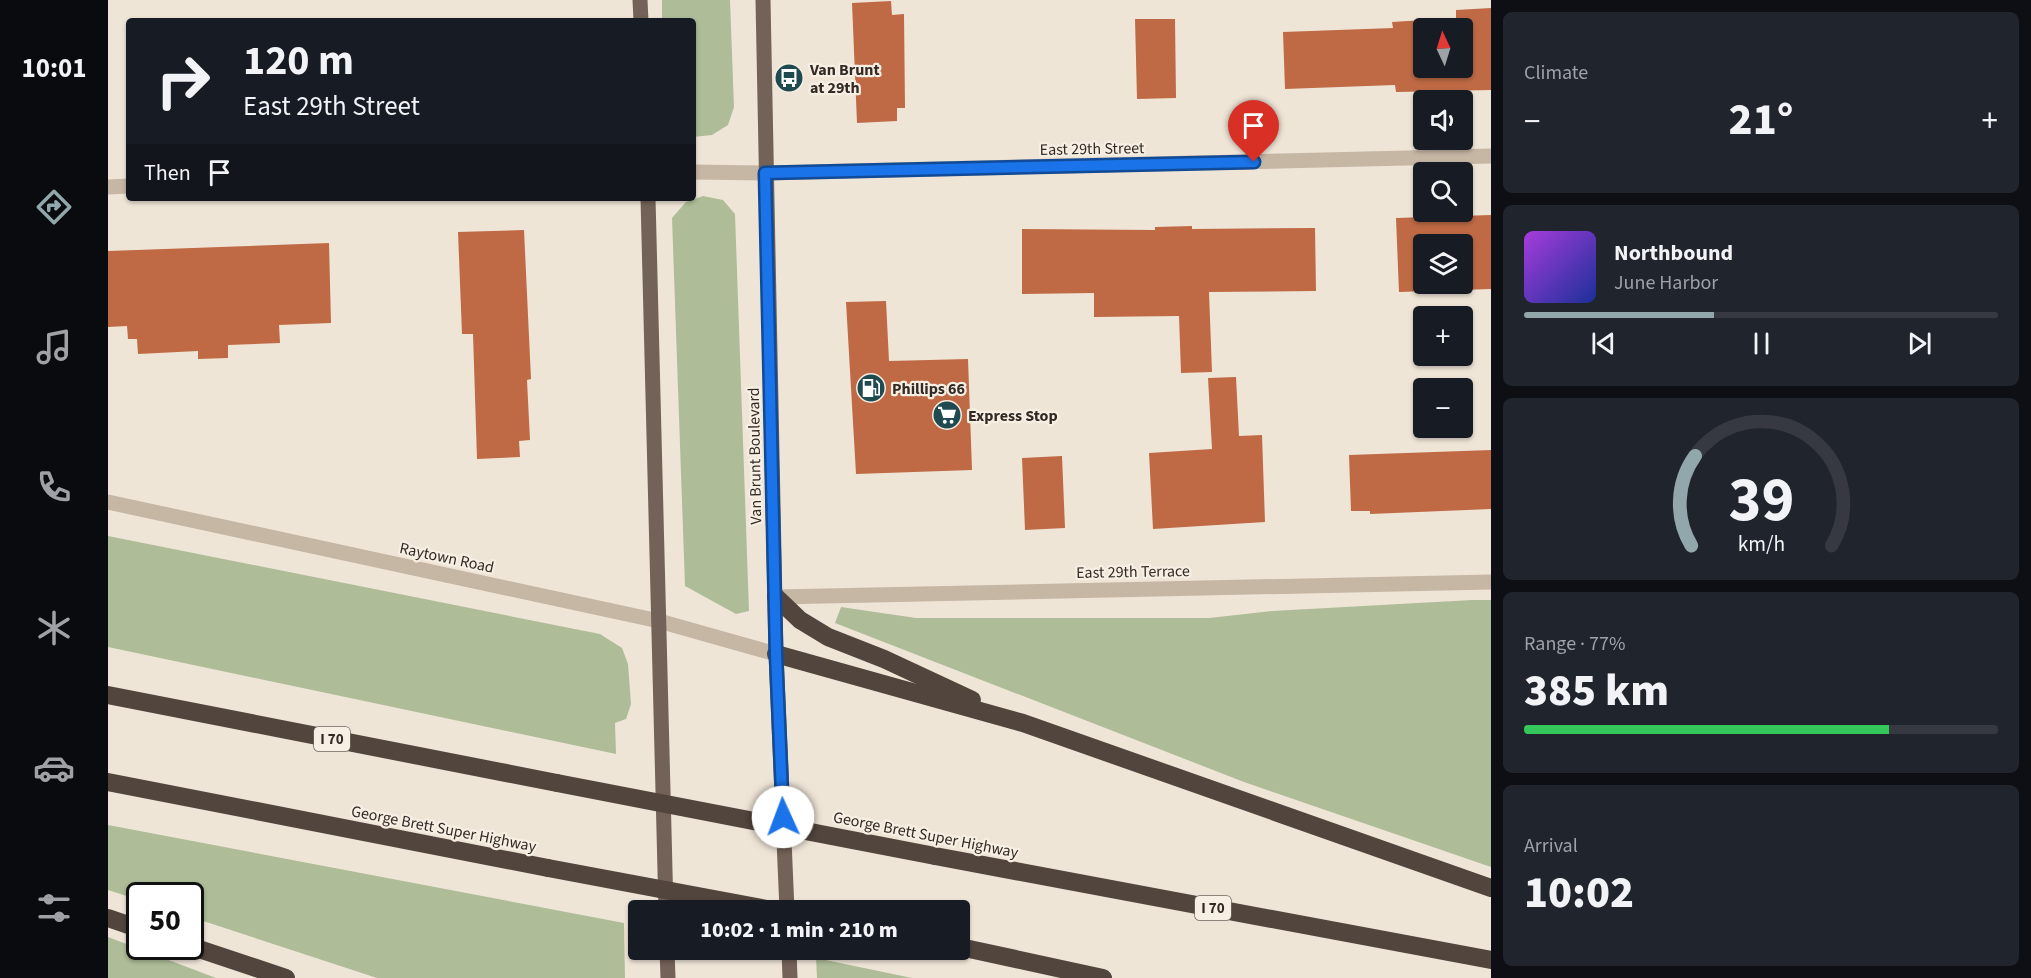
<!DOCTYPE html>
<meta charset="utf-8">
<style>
:root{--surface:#171b24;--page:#20242c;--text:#f1f3f6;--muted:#9ea1a6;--line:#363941;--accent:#92a7ab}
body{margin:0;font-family:"Source Sans 3",sans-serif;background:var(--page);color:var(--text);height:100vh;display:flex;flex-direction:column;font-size:22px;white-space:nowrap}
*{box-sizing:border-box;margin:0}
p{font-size:20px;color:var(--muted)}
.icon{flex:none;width:33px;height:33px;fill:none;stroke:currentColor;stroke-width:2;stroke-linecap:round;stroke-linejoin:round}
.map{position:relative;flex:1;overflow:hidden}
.side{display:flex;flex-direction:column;gap:12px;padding:12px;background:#0d0f14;width:540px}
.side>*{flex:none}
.guide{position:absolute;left:18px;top:18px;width:570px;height:183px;border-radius:6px;box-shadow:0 2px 4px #0004;background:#171b24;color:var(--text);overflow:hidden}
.needle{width:39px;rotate:356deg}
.buttons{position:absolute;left:1305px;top:18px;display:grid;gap:12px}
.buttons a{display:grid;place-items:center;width:60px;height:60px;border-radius:6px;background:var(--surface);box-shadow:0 2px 4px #0004;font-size:30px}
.speed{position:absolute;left:18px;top:882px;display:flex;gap:12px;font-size:30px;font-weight:700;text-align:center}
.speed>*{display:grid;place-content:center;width:78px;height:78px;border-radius:50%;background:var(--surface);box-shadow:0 2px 4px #0004;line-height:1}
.speed .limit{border:3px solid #111;border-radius:9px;background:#fff;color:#111}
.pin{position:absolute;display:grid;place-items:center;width:51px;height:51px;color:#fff;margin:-62px -26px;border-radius:50% 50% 50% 0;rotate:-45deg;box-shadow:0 0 6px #0007}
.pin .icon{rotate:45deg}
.me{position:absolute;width:66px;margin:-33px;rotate:358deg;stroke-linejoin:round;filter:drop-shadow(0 0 4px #0008)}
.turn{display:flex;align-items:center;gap:21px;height:126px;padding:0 18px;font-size:27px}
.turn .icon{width:78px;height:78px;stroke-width:2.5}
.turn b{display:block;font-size:42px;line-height:51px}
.then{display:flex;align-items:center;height:57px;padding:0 18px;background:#0003;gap:12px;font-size:22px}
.big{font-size:45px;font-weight:800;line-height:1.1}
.side .tile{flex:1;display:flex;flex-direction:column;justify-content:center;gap:9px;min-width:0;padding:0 21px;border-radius:9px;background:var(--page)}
.side .dial{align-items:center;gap:0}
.dial svg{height:156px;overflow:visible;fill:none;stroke:var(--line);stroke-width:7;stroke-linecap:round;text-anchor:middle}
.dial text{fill:var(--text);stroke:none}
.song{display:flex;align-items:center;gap:18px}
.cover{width:72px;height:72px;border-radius:9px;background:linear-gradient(135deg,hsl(280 70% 55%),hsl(230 70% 35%))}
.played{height:6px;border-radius:3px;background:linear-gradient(90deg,var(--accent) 40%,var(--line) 40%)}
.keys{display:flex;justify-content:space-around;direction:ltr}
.heat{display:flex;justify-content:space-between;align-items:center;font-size:33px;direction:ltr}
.charge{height:9px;border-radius:4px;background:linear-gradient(90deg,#34c759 77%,var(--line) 0)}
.trip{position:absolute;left:520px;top:900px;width:342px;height:60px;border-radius:6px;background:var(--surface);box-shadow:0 2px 4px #0004;font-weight:800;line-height:60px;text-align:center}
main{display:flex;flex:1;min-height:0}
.tabs{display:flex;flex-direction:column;width:108px;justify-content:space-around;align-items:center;background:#090b0e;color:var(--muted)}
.tabs .icon{width:42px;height:42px}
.tabs .current{color:var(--accent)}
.tabs b{font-size:27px;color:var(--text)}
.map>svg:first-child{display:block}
</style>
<main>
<nav class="tabs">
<b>10:01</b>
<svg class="icon current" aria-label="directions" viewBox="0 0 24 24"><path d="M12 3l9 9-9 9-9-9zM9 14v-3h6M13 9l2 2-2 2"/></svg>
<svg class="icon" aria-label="music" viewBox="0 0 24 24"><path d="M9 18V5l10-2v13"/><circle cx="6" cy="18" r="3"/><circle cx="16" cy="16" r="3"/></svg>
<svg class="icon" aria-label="phone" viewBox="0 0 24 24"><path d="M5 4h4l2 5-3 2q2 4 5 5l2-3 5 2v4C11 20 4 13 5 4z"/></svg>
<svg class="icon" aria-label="climate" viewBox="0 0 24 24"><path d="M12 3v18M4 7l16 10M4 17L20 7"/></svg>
<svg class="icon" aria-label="car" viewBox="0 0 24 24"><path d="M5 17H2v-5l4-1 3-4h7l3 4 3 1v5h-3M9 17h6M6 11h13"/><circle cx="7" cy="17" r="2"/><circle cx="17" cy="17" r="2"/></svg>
<svg class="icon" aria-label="filters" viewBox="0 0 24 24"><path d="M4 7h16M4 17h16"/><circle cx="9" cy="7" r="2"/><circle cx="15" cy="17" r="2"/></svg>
</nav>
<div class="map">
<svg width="1383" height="978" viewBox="0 0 1383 978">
<rect width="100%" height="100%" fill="#efe5d7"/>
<g fill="#aebd98">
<polygon points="554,0 622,0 626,107 620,125 604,135 585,137 585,21 554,21"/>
<polygon points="595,196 615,200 627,214 641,611 628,614 577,586 564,218 578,202"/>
<polygon points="0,536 492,634 514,648 520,664 523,704 518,719 507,723 508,754 0,647"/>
<polygon points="1364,600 1383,600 1383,867 1136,782 727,623 733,607 808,618 1101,618 1164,611"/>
<polygon points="0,825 516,923 517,978 269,978 83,917 82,896 32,896 31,900 0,890"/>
<polygon points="0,937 108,978 0,978"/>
<polygon points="708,958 804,978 709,978"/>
</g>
<g fill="#bf6a45" fill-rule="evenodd">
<polygon points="783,1 784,15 796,14 797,108 789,108 789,121 749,123 744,3"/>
<path d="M1383,8V90L1288,92L1287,85L1177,89L1175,32L1285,28L1284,22L1348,18V10ZM1316,28H1354V68H1316Z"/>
<polygon points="1027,19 1067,19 1068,98 1029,99"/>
<path d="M1383,215V289L1291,292L1288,218ZM1316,244H1354V284H1316Z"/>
<polygon points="1084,226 1084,229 1207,228 1208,291 1101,292 1104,372 1073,373 1071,316 986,317 986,293 914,294 914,229 1047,230 1047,227"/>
<polygon points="416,230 423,379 419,380 422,440 411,441 412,457 369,459 365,334 354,334 350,232"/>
<polygon points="221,243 223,323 171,325 172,343 120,345 120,358 90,359 90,351 30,354 29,339 20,339 19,326 0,327 0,251"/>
<polygon points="778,301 781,361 860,359 864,470 748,474 738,302"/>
<polygon points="1128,377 1131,436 1154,435 1157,522 1045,529 1041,453 1104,449 1100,378"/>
<polygon points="1383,450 1383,509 1262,514 1262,511 1243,511 1241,455"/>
<polygon points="954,456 957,528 917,530 914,458"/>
</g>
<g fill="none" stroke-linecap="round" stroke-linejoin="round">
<g stroke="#c6b6a4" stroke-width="15">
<polyline points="585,172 657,173 1383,156"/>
<polyline points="0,187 21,186"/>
<polyline points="0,502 551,621 668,654"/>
<polyline points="668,597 1383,582"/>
</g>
<g stroke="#736257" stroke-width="15">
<polyline points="532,0 533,21"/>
<polyline points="655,0 668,654 679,910"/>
<polyline points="540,198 558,910"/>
<polyline points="559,950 560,978"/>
<polyline points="681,950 682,978"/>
</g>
<g stroke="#52453d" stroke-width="18">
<polyline points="668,597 692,620 720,637 776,659 864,700"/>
<polyline points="668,654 915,723 1383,888"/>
<polyline points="0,695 449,783"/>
<polyline points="0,782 440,868"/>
<polyline points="827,856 1383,960"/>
<polyline points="0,918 32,929"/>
<polyline points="82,946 178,978"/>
<polyline points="852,947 995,978"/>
</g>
<g stroke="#52453d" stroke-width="18">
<polyline points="449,783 827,856"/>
<polyline points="440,868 664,910"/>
</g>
</g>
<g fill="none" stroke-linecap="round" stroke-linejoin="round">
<g stroke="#114b97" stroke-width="15">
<polyline id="route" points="675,817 668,654 657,173 1146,162"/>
</g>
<use href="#route" stroke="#1a73e8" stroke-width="10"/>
</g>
<defs>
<g id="bus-disc" transform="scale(1.5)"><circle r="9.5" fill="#1e4a50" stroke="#f7efe3"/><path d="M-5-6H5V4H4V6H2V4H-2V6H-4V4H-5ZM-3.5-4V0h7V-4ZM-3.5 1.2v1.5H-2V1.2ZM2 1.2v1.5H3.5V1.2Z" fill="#fff"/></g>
<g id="fuel-disc" transform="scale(1.5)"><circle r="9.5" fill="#1e4a50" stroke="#f7efe3"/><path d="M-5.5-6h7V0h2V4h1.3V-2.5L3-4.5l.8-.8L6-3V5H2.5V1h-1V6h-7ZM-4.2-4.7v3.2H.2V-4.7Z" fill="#fff"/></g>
<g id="supermarket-disc" transform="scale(1.5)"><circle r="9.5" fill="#1e4a50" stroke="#f7efe3"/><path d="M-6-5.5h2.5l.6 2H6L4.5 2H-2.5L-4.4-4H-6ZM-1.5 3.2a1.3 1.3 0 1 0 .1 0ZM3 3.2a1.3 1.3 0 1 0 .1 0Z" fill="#fff"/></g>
</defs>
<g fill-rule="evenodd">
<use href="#bus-disc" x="681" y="78"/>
<use href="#fuel-disc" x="763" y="388"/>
<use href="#supermarket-disc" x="839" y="415"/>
</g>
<g text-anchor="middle" stroke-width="4.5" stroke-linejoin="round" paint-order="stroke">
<g fill="#f7efe3" stroke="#6d655e" stroke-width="1.5">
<rect x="206" y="727" width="36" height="24" rx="4.5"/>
<rect x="1087" y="896" width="36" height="24" rx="4.5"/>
</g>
<g font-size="15" font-weight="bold" fill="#322a25">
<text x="224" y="744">I 70</text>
<text x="1105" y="913">I 70</text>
</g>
<g font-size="16" font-weight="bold" fill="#322a25" stroke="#f7efe3" text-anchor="start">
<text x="702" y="75">Van Brunt<tspan x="702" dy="18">at 29th</tspan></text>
<text x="784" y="394">Phillips 66</text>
<text x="860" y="421">Express Stop</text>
</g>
<g font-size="16" fill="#322a25" stroke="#f7efe3">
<text transform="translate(984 148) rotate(-1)" y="6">East 29th Street</text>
<text transform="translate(646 456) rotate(-91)" y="6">Van Brunt Boulevard</text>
<text transform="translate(339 557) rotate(12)" y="6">Raytown Road</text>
<text transform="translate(1025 571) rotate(-1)" y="6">East 29th Terrace</text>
<text transform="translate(336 828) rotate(11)" y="6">George Brett Super Highway</text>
<text transform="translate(818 834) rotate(11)" y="6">George Brett Super Highway</text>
</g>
</g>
</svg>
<div class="buttons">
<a><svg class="needle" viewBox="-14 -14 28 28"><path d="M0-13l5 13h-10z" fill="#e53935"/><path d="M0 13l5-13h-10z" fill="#9ea1a6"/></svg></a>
<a><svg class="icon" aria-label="sound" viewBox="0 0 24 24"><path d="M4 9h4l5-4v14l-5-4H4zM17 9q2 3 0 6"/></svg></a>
<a><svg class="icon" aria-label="search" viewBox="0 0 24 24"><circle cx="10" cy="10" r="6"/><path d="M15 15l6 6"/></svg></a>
<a><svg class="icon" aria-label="layers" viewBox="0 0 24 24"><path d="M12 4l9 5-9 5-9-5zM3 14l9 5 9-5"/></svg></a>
<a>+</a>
<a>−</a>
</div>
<div class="speed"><div class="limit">50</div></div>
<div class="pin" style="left:1146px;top:162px;background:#d93025"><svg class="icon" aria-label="arrive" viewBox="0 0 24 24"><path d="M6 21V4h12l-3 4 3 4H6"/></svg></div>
<svg class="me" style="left:675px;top:817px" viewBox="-20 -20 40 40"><circle r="19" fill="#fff"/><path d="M0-13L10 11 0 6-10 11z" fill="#1a73e8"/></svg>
<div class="trip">10:02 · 1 min · 210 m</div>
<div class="guide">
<div class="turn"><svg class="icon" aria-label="right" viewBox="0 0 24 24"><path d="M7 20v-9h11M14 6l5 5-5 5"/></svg><div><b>120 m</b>East 29th Street</div></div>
<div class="then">Then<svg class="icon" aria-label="arrive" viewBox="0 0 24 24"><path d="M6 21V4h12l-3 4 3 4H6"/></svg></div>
</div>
</div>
<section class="side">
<div class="tile"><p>Climate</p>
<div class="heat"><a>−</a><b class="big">21°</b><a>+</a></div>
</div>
<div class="tile">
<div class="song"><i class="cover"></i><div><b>Northbound</b><p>June Harbor</p></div></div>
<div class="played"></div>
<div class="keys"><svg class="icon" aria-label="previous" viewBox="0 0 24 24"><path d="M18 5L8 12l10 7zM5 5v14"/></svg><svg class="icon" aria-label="pause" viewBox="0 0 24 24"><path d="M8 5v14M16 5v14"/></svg><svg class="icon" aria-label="next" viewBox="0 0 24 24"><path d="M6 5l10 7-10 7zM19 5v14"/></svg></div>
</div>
<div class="tile dial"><svg viewBox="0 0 100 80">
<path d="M14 69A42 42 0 1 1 86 69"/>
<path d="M14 69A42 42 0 0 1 16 23" stroke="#92a7ab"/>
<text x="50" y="56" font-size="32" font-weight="700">39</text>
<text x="50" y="72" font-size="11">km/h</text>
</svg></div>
<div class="tile"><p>Range · 77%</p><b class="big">385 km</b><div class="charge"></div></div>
<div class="tile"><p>Arrival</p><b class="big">10:02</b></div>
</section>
</main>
